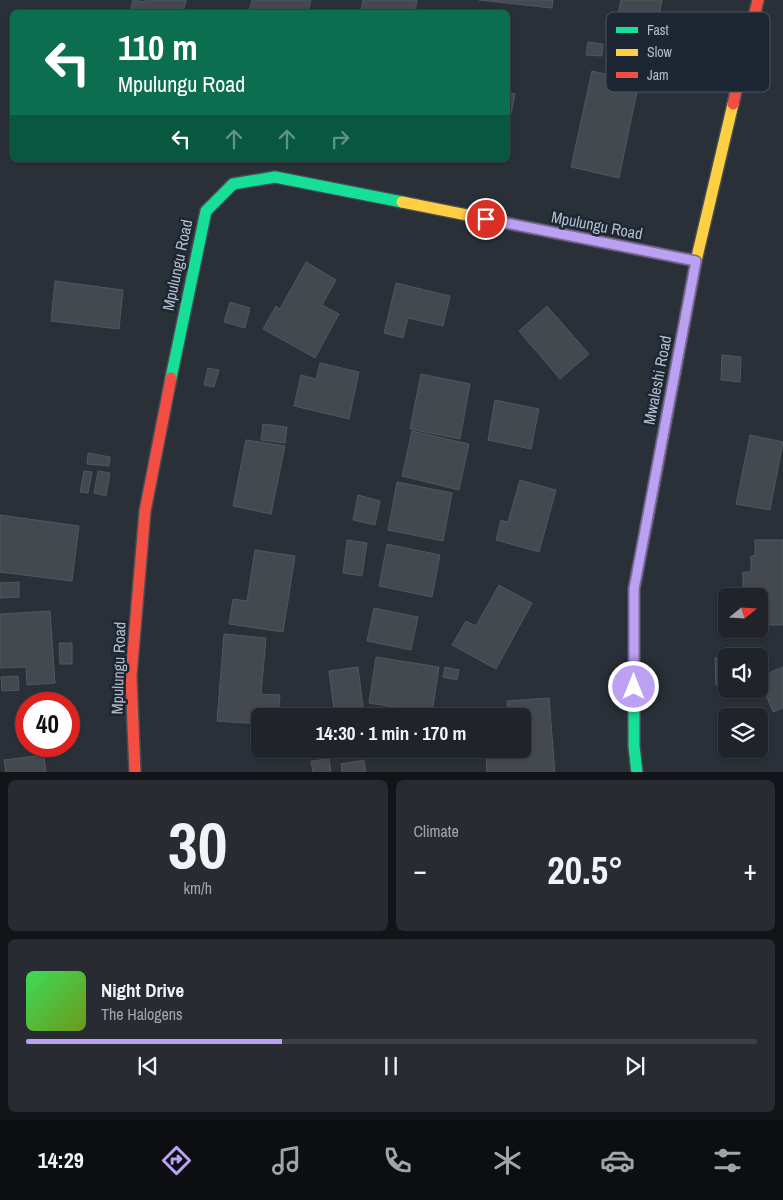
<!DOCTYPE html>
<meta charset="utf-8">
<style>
:root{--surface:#20242a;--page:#282c32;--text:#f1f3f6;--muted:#a2a4a8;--line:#3d4147;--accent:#bca0f2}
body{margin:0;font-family:"Archivo Narrow",sans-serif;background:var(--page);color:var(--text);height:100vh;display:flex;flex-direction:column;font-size:19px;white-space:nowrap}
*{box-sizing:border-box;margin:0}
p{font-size:16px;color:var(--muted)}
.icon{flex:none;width:28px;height:28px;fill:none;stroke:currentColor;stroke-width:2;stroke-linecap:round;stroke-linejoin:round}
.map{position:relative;height:772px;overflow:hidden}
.panel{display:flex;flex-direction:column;gap:8px;padding:8px;background:#121417;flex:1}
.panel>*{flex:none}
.hud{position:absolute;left:10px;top:10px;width:500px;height:152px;border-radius:8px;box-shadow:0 1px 4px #0004,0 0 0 1px var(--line);background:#0b6e4f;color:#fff;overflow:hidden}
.needle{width:32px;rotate:72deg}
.fabs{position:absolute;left:718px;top:588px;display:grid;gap:10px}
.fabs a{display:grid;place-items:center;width:50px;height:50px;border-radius:8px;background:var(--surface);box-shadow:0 1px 4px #0004,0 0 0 1px var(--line);font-size:25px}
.speed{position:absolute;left:15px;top:692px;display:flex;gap:10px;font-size:25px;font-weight:700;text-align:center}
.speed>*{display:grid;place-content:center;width:65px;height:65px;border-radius:50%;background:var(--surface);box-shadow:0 1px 4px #0004,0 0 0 1px var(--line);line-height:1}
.speed .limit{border:8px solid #d22;background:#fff;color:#111}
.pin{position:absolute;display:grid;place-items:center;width:42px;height:42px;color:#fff;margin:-21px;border:2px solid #fff;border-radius:50%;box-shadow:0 1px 5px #0007}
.me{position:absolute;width:55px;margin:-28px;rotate:0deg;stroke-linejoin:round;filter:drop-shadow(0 0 4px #0008)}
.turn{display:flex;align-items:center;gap:18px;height:105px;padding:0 25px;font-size:22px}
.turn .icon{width:65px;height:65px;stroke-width:2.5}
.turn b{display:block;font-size:35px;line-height:42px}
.lanes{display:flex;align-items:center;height:48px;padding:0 25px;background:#0003;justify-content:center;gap:25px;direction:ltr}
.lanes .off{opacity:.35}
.big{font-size:38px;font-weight:700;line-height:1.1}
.panel .card{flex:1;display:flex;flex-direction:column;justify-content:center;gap:8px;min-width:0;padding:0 18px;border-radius:8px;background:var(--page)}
.panel .dial{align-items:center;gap:0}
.dial b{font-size:65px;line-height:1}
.song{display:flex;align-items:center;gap:15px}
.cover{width:60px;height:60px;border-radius:8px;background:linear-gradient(135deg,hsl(130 70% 55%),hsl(80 70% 35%))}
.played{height:5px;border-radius:2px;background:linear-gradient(90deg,var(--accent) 35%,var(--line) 35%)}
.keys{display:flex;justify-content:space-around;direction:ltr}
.heat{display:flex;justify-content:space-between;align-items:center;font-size:28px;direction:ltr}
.panel .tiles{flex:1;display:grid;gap:8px;grid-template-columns:1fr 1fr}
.card:last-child{grid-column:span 2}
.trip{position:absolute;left:251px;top:708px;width:280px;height:50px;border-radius:8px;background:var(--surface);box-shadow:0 1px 4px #0004,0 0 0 1px var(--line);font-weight:700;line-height:50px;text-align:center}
.menu{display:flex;height:80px;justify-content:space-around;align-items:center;background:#0d0e11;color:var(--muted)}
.menu .icon{width:35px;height:35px}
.menu .current{color:var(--accent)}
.menu b{font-size:22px;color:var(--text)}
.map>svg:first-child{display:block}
</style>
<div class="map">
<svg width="783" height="773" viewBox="0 0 783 773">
<rect width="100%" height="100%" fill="#2a3038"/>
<g fill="#444950" stroke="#52575f">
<polygon points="133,0 145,2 145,0 186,0 183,12 130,12"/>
<polygon points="252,0 311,0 308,12 249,12"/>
<polygon points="363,0 417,0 415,12 361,12"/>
<polygon points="479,0 553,0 552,8"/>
<polygon points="621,0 662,0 652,50 612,42"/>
<polygon points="588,42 603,44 602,56 586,55"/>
<polygon points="592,71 639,82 619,178 571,167"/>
<polygon points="508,92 515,94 508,128"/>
<polygon points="306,262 336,280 322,305 339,314 315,358 263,329 276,306 280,309"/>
<polygon points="55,281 123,290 119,329 51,321"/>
<polygon points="396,283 450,296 443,326 408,318 403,338 384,333"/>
<polygon points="230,302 250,308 245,328 224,322"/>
<polygon points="547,306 589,354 560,379 519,331"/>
<polygon points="722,355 741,357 740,382 721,380"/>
<polygon points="320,363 359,372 349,419 294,406 301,375 316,379"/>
<polygon points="208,368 219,370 214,387 204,385"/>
<polygon points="421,374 470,384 460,439 410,429"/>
<polygon points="495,400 539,409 531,449 488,440"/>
<polygon points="263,424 287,427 285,443 261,440"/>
<polygon points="412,431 469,444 459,490 402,476"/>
<polygon points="750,435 783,442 770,510 736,504"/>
<polygon points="246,440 285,446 271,514 233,506"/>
<polygon points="88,453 110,457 109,466 87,464"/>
<polygon points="84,471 92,472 88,493 80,492"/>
<polygon points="98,471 110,473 106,496 94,493"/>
<polygon points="520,480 556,490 539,552 496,540 501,520 508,522"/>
<polygon points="397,482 452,493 443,541 388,530"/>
<polygon points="358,495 380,501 375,525 353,520"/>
<polygon points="0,515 79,526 72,581 0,572"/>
<polygon points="347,540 367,543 362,576 343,573"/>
<polygon points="755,540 783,540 783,625 759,625 759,596 743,596 743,572 751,572 751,556 755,556"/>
<polygon points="387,544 440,555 432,597 379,586"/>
<polygon points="255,550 295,556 283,632 229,624 233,599 247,601"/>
<polygon points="19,582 19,597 0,598 0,583"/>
<polygon points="499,585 532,603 496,669 452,645 466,621 476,626"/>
<polygon points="374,608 418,617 411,650 367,641"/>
<polygon points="50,611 55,683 27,685 26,667 0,668 0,614"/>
<polygon points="224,634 266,638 261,694 280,695 278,716 260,716 260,724 217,721"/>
<polygon points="59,643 72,643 72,664 60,664"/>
<polygon points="376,657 439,667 432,713 369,703"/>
<polygon points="726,657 726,685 716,685 715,658"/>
<polygon points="358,667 363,707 334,710 329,671"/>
<polygon points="445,667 459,670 457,680 443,677"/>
<polygon points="783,667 783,708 773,712 759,677"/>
<polygon points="18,676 19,690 2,691 1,677"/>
<polygon points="549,698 555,773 487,773 486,754 511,752 511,749 522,749 522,716 508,716 507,701"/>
<polygon points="44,755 46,773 6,773 4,760"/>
<polygon points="329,759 331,773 313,773 311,761"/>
<polygon points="364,760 366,773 342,773 341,764"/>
</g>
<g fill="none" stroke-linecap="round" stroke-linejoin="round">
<g stroke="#484c53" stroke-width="14">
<g id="fast">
<polyline points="171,378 206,211 233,184 275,177 402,202"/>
<polyline points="637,773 634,746 634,589 649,511"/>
</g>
</g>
<g stroke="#484c53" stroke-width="14">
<g id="slow">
<polyline points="402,202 696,261"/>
<polyline points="649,511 696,261 733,104"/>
</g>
</g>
<g stroke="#484c53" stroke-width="14">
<g id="jam">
<polyline points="733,104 758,0"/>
<polyline points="135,773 131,676 145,511 171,378"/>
</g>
</g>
<use href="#fast" stroke="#16e098" stroke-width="11"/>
<use href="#slow" stroke="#ffcf43" stroke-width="11"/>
<use href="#jam" stroke="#f24e42" stroke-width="11"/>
</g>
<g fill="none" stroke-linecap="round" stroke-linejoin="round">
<g stroke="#7a689d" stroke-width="12">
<polyline id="route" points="486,219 696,261 634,589 634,687"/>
</g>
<use href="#route" stroke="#bca0f2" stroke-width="9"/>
</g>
<g text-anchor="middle" stroke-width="5" stroke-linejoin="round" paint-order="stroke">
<g font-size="16" fill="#b4bcc9" stroke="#1d2633">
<text transform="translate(597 225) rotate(11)" y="6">Mpulungu Road</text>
<text transform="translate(177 265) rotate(-78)" y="6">Mpulungu Road</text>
<text transform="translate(657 380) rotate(-79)" y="6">Mwaleshi Road</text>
<text transform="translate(118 668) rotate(-88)" y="6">Mpulungu Road</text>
</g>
</g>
<rect x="606" y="12" width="164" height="80" rx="8" fill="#1d2633" stroke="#4a5360" stroke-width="1"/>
<rect x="616" y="27" width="22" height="6" fill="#16e098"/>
<rect x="616" y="49" width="22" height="7" fill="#ffcf43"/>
<rect x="616" y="72" width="22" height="6" fill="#f24e42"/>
<g font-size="14" fill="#b4bcc9">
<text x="647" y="35">Fast</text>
<text x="647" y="57">Slow</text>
<text x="647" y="80">Jam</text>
</g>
</svg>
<div class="fabs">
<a><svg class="needle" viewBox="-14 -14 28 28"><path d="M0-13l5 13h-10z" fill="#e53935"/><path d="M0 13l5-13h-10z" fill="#a2a4a8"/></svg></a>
<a><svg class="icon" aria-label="sound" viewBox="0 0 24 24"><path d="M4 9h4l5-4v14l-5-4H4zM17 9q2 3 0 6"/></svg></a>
<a><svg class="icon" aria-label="layers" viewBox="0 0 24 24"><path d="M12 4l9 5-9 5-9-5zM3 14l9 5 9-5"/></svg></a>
</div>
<div class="speed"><div class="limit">40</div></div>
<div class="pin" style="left:486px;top:219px;background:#d93025"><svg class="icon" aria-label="arrive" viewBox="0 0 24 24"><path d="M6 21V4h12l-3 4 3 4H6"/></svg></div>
<svg class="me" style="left:634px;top:687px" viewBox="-20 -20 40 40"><circle r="17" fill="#bca0f2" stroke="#fff" stroke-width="3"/><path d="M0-11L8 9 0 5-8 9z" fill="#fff"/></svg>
<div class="trip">14:30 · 1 min · 170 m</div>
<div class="hud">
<div class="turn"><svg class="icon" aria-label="left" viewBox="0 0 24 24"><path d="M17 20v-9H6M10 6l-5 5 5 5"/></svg><div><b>110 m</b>Mpulungu Road</div></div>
<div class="lanes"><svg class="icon" aria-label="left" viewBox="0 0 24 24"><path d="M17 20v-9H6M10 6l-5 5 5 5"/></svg><svg class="icon off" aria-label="ahead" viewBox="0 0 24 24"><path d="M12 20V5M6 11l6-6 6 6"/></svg><svg class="icon off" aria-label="ahead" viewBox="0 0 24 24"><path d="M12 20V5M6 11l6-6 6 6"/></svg><svg class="icon off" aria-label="right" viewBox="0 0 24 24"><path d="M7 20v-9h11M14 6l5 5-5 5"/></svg></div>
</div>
</div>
<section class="panel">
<div class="tiles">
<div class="card dial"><b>30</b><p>km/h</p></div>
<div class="card"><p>Climate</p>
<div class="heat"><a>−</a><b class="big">20.5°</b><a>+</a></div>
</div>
<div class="card">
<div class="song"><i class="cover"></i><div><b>Night Drive</b><p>The Halogens</p></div></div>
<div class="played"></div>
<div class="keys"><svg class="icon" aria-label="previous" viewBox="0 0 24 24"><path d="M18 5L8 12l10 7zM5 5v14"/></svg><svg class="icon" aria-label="pause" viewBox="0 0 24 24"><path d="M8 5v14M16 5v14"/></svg><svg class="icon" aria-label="next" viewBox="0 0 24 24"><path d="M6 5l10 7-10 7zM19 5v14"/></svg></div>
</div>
</div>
</section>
<nav class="menu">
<b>14:29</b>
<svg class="icon current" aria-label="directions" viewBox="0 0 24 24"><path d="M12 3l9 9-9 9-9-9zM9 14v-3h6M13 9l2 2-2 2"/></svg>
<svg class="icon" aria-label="music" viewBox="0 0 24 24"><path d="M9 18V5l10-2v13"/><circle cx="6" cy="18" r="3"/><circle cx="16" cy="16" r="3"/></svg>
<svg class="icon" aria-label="phone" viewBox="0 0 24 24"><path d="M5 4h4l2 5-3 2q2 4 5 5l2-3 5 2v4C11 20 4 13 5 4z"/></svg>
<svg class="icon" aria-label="climate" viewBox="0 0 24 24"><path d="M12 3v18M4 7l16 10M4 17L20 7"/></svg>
<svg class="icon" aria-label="car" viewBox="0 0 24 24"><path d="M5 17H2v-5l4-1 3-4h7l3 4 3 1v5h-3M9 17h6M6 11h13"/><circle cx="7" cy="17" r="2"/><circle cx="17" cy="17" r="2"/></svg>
<svg class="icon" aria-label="filters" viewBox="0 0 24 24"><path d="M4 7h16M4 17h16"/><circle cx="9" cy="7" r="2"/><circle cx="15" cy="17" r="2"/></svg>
</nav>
